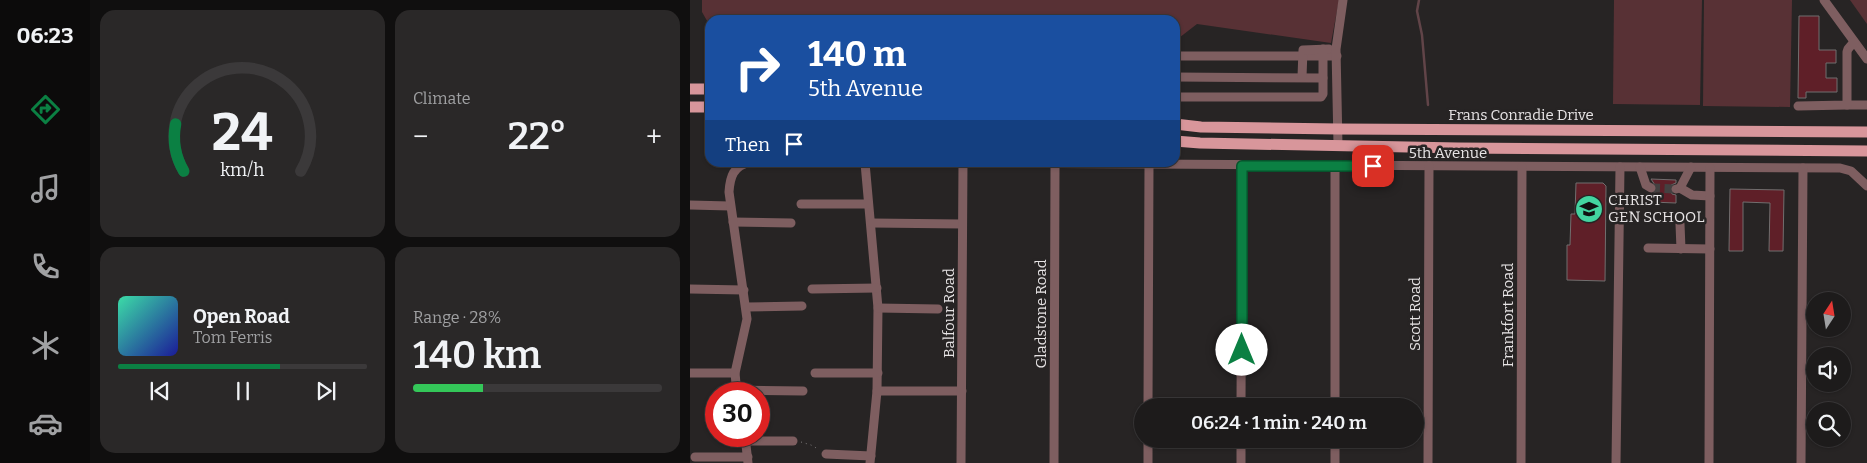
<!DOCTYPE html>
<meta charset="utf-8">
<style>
:root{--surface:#1d1b1b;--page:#2a2828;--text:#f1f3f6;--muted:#a0a1a3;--line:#3b393a;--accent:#0b8043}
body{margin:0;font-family:Bitter,serif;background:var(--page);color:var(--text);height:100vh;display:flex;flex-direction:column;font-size:19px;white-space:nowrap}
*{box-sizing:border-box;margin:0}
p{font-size:16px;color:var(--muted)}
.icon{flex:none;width:28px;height:28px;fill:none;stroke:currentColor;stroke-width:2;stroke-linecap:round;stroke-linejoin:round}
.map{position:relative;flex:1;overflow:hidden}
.side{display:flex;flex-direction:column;gap:10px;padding:10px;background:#100f0f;width:600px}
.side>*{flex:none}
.hud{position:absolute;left:15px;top:15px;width:475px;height:152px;border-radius:15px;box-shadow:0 1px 4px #0004,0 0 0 1px var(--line);background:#1a4fa0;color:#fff;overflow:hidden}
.needle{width:32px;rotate:12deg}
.controls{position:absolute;left:1116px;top:292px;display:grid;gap:10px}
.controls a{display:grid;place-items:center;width:45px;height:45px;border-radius:50%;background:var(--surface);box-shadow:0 1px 4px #0004,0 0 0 1px var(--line);font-size:25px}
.speed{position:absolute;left:15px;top:382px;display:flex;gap:10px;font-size:25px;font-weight:700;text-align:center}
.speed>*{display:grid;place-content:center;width:65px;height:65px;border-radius:50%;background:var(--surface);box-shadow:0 1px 4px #0004,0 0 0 1px var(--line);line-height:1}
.speed .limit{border:8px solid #d22;background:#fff;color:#111}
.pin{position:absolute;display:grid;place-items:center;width:42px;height:42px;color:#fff;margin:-21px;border-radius:10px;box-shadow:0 2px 8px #0006}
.me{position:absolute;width:55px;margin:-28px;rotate:0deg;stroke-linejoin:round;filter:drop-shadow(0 0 4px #0008)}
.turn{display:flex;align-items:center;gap:18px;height:105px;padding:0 20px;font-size:22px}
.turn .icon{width:65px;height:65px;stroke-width:2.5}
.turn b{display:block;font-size:35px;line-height:42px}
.then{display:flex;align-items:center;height:48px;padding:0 20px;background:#0003;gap:10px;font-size:19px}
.big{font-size:38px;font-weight:600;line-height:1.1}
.side .card{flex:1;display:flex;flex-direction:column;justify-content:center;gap:8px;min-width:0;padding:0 18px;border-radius:15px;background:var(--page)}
.side .dial{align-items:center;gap:0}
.dial svg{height:130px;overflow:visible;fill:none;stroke:var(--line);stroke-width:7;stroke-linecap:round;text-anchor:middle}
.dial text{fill:var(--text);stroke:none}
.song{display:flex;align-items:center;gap:15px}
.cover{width:60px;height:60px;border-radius:8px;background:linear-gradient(135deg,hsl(160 70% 55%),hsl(240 70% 35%))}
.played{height:5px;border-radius:2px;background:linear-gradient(90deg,var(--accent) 65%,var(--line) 65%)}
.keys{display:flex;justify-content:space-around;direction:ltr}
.heat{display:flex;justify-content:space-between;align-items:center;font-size:28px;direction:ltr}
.charge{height:8px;border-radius:4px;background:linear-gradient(90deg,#34c759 28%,var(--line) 0)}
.side .tiles{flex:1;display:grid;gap:10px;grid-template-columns:repeat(2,1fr)}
.trip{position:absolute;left:444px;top:398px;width:290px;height:50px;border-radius:25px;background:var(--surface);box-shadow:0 1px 4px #0004,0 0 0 1px var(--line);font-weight:600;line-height:50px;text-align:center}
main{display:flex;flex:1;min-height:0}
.tab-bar{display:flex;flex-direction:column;width:90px;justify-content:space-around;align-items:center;background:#0c0b0b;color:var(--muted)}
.tab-bar .icon{width:35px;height:35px}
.tab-bar .active{color:var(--accent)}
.tab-bar b{font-size:22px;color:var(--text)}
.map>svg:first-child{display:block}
</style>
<main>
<nav class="tab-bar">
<b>06:23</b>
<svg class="icon active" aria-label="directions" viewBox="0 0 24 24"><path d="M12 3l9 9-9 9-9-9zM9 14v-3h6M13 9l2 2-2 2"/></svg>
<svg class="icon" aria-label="music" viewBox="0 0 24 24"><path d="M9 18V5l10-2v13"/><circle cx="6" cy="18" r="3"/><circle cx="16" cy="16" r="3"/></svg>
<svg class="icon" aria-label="phone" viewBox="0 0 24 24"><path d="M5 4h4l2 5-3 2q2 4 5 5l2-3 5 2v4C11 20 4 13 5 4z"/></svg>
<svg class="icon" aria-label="climate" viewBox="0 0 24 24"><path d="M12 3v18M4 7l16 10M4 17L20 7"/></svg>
<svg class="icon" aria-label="car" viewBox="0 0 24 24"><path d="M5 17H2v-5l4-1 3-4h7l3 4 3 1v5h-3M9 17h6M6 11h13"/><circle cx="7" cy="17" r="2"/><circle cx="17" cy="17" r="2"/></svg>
</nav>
<section class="side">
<div class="tiles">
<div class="card dial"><svg viewBox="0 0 100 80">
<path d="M14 69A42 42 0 1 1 86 69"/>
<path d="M14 69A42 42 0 0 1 9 40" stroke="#0b8043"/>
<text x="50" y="56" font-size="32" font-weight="700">24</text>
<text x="50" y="72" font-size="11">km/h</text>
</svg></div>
<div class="card"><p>Climate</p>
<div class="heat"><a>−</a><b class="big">22°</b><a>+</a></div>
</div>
<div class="card">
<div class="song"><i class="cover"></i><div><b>Open Road</b><p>Tom Ferris</p></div></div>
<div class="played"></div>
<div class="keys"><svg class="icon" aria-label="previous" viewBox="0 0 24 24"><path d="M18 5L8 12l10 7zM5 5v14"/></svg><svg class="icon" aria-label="pause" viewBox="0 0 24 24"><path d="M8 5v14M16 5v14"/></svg><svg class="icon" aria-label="next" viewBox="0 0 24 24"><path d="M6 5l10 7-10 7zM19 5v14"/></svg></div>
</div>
<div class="card"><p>Range · 28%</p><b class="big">140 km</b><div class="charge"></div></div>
</div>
</section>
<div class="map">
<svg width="1177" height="463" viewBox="0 0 1177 463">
<rect width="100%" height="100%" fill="#272424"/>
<g fill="#583135">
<polygon points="12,0 649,0 641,43 507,24 485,41 485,20 20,20 20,26 12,12"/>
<polygon points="924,0 1012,0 1010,105 923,104"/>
<polygon points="1014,0 1102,0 1100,107 1013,106"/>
<polygon points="1160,0 1177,0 1177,24"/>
</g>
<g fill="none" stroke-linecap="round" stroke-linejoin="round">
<polyline stroke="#614448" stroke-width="2.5" points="729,0 727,11 732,35 738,105"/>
</g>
<g fill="#5f1f28" stroke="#716e6e">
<polygon points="1109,16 1129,16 1129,50 1146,50 1146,63 1136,63 1136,78 1147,78 1147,92 1116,92 1116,98 1108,98"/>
<polygon points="961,179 986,180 986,183 981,185 980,190 982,194 986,195 986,203 961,202 961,194 966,192 967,188"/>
<polygon points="886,183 913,183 916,186 915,281 877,280 877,245 880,245 881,214 885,214"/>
<polygon points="1040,189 1094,190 1093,251 1079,251 1080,203 1053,202 1053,251 1039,251"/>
</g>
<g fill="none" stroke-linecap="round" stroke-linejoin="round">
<polyline stroke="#444141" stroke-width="9" stroke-dasharray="9 4.5" stroke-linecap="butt" points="961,188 986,189"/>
<polyline stroke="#7f7c7d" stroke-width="1" stroke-dasharray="1 4" stroke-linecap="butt" points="111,442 121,445 128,449"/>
<g stroke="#7e5e60" stroke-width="9">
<polyline points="1134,0 1177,59"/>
<polyline points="485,56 647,56"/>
<polyline points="485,77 633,78"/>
<polyline points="612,77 613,50 639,49"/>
<polyline points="485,97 631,97 633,94 633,49"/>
<polyline points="1157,105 1177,105"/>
<polyline points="1108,106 1157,105 1157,52 1158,49 1164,42"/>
<polyline points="648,145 646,49 653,0"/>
<polyline points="105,162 1150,168 1161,171 1177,186"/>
<polyline points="175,163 188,308 187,391 180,463"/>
<polyline points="950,167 956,185 961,188"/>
<polyline points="990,188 1002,195 1020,196"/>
<polyline points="986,189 990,188 1001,167"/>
<polyline points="111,204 178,204"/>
<polyline points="0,205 40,206"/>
<polyline points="43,222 101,223"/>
<polyline points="182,223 272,224"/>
<polyline points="990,224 991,249"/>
<polyline points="958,248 1020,249"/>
<polyline points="0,289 54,290"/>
<polyline points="122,289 187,288"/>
<polyline points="57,307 112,306"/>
<polyline points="188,308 248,309"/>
<polyline points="0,373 45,373"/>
<polyline points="125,373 188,373"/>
<polyline points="47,390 113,391"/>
<polyline points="187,391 272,391"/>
<path d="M47,394L45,373L57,319L39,192C40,177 43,166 60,162"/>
<polyline points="458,406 459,165"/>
<polyline points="551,406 552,166"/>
<polyline points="645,406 645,166"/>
<polyline points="55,436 58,463"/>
<polyline points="56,441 103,441"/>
<polyline points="136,454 181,456"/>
<polyline points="5,457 58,457"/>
<polyline points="271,463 273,162"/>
<polyline points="364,463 365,165"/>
<polyline points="458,463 458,439"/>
<polyline points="551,463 551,439"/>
<polyline points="645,463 645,439"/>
<polyline points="738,463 739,166"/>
<polyline points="831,463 832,167"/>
<polyline points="926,463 930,167"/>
<polyline points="1019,463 1020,168"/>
<polyline points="1111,463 1113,168"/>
</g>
<g stroke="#d8969b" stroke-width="11">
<polyline points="0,89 20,89"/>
<polyline points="0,107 20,107"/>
<polyline points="485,124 511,127 648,129 1177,132"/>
<polyline points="485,141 510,143 768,148 1177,151"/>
</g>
</g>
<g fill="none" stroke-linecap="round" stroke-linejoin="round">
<g stroke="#07532c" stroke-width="12">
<polyline id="route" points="552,350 552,166 683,166"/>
</g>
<use href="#route" stroke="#0b8043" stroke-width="9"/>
</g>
<defs>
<g id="school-disc" transform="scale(1.4375)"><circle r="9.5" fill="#43d4a0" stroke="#272424"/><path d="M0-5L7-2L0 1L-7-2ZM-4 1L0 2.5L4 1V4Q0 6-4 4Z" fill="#111"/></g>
</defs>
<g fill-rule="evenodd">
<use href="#school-disc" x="899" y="209"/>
</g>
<g text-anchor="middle" stroke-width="5" stroke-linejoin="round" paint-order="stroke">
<g font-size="15" fill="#e7e4e5" stroke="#272424">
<text x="831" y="120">Frans Conradie Drive</text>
<text x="758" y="158">5th Avenue</text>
<text transform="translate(259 313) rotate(-90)" y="5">Balfour Road</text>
<text transform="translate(351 314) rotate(-90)" y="5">Gladstone Road</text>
<text transform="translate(725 314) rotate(-90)" y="5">Scott Road</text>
<text transform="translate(818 315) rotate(-90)" y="5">Frankfort Road</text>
</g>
<g font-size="15" fill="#e7e4e5" stroke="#272424" text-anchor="start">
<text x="918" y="205">CHRIST<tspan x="918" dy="17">GEN SCHOOL</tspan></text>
</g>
</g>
</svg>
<div class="controls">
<a><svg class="needle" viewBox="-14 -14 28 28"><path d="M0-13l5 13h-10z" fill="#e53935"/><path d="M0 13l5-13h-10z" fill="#a0a1a3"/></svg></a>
<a><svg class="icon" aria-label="sound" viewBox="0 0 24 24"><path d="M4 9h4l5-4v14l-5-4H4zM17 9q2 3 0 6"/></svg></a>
<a><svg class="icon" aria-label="search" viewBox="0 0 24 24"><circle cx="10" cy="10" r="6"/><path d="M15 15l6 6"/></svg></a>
</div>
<div class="speed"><div class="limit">30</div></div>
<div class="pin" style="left:683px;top:166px;background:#d93025"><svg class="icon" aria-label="arrive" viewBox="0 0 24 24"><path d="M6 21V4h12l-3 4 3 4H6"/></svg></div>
<svg class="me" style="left:552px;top:350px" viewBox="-20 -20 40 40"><circle r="19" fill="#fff"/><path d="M0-13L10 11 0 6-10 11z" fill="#0b8043"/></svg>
<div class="trip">06:24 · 1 min · 240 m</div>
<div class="hud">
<div class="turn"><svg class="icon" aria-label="right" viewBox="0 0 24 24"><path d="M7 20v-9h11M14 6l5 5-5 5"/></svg><div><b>140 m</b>5th Avenue</div></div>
<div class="then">Then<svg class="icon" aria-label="arrive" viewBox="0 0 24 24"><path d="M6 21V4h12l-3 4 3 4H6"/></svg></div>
</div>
</div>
</main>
